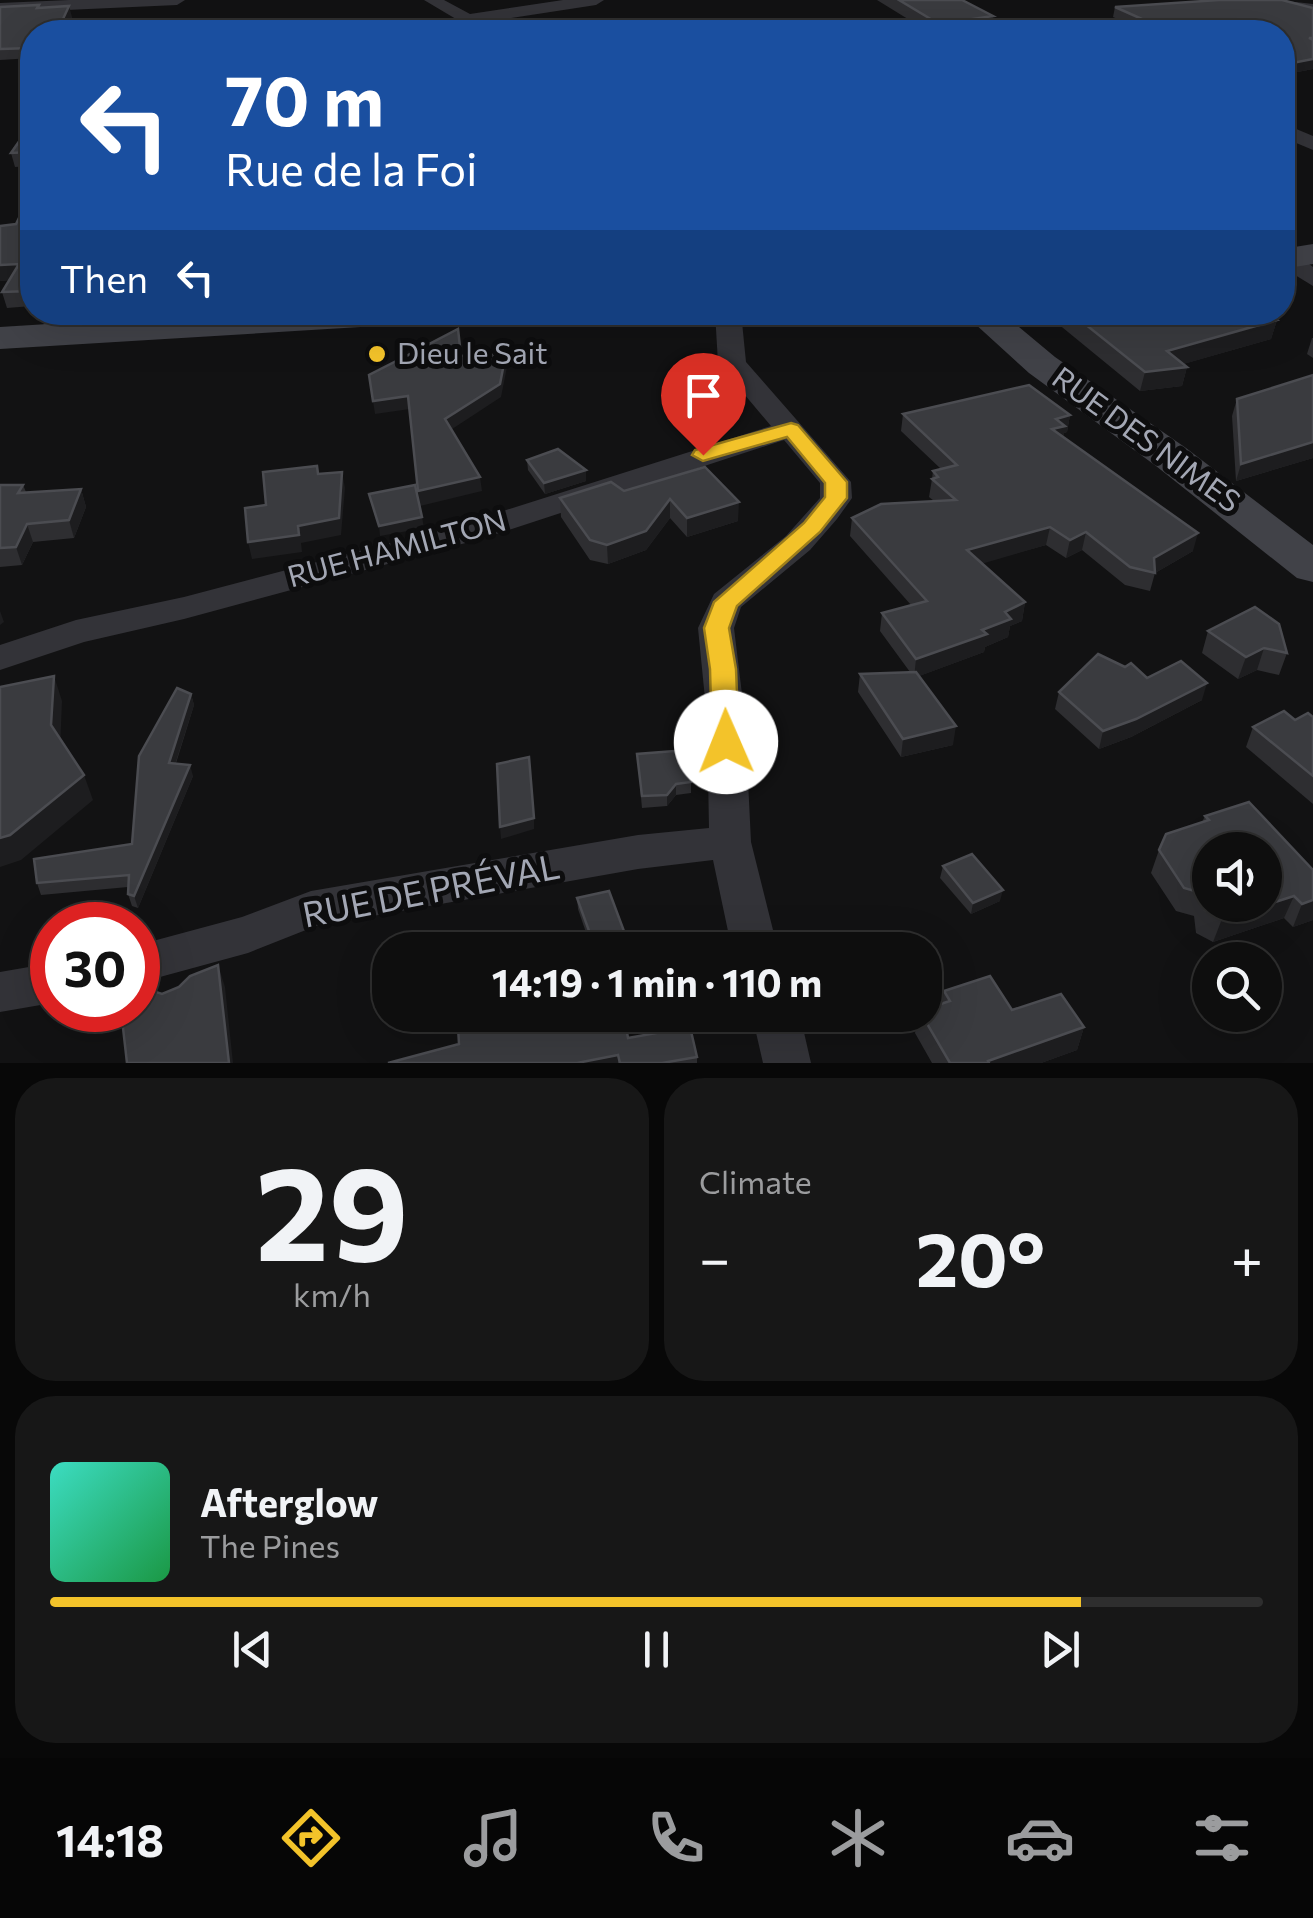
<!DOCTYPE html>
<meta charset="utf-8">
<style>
:root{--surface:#0e0e0e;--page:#171717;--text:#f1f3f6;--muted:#9b9c9e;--line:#2e2e2e;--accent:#f3c32a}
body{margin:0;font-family:Commissioner,sans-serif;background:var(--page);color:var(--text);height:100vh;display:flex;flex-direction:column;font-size:38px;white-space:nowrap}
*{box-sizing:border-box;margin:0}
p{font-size:32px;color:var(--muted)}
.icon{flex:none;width:55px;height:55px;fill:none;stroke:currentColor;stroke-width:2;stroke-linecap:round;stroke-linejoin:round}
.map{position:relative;height:1063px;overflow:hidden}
.side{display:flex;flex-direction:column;gap:15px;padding:15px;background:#080808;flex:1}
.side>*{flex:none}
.top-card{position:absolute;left:20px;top:20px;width:1275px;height:305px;border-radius:40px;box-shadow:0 10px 40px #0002,0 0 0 2px var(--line);background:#1a4fa0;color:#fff;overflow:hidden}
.buttons{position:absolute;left:1192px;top:832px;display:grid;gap:20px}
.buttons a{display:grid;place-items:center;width:90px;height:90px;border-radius:50%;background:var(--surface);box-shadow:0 10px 40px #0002,0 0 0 2px var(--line);font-size:50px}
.speed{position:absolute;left:30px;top:902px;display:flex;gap:20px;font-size:50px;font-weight:700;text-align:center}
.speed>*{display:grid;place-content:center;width:130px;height:130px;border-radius:50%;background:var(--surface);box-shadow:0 10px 40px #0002,0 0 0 2px var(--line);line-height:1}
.speed .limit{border:15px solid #d22;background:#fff;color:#111}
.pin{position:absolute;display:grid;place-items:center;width:85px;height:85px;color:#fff;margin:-102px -42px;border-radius:50% 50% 50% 0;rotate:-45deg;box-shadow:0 0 10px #0007}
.pin .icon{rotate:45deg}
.me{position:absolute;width:110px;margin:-55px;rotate:359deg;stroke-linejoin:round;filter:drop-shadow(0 0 8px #0008)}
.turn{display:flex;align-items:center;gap:35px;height:210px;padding:0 40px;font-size:45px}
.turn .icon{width:130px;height:130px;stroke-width:2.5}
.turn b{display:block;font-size:70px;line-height:85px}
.then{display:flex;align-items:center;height:95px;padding:0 40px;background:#0003;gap:20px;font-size:38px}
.big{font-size:75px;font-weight:700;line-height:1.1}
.side .card{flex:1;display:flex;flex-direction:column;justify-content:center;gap:15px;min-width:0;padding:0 35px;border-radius:40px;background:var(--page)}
.side .dial{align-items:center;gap:0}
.dial b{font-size:130px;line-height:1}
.song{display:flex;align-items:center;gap:30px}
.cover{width:120px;height:120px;border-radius:15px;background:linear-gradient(135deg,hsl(170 70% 55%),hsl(140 70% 35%))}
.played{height:10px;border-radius:5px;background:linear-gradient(90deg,var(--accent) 85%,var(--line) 85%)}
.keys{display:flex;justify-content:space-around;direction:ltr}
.heat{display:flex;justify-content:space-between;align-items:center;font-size:55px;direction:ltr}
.side .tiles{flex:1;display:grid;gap:15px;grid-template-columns:1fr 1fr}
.card:last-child{grid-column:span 2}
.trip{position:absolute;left:372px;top:932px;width:570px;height:100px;border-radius:40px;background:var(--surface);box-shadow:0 10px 40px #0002,0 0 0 2px var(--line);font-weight:700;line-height:100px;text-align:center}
.menu{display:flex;height:160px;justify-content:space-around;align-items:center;background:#060606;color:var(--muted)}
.menu .icon{width:70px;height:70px}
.menu .current{color:var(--accent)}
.menu b{font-size:45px;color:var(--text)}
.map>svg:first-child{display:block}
</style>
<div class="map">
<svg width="1313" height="1063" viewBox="0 0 1313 1063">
<rect width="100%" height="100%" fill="#121213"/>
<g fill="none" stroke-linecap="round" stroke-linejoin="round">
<g fill="#333338" fill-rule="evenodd">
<polygon points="69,0 185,0 177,5 0,13 0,3"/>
<polygon points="424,0 444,0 470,14 563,0 604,0 596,5 478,23 482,32 466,32 461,22"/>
<polygon points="1278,0 1313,4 1313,15 1280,3"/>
<polygon points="1282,123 1313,136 1313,150 1282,137"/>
<polygon points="1282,253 1296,254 1313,267 1313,286 1282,267"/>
<polygon points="49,312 75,312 61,341 43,341 39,335"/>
<polygon points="715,312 741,312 746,362 851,482 852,498 837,519 810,550 741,607 734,628 745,719 751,842 778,950 732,950 713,860 638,869 316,926 248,953 138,983 138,945 242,917 311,891 638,835 709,828 707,719 698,628 714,594 786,536 820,498 820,483 784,440 484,538 184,619 84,642 0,670 0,645 76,620 184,597 462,524 771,426 718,363"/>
<polygon points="52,963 52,1003 0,1012 0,972"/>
<polygon points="752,1015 800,1015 811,1063 763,1063"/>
</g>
<g fill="#414248" fill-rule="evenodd">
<polygon points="1313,244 1313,264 1282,269 1282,249"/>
<polygon points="240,312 443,312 439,320 426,323 0,349 0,327"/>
<polygon points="962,312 1001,312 1055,357 1186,448 1313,545 1313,582 1297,578 1156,466 1029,373"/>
</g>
</g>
<g fill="#2e2e31">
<polygon points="877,0 962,0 993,16 991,30 973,32 929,32"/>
<polygon points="39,5 40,8 72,17 64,32 32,32 32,58 0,60 0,7"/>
<polygon points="1115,7 1313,8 1313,69 1282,75 1282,32 1146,32 1113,17"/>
<polygon points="32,123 32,166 15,167 11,153"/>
<polygon points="32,191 32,306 7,308 2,292 9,280 0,281 0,226 16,224"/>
<polygon points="1060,312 1264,312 1277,320 1271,339 1183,364 1187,367 1182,386 1140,391 1057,323"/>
<polygon points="1312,338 1313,338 1313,358 1307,354"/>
<polygon points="1313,375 1313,458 1236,481 1232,416 1237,399"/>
<polygon points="903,414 1070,415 1067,432 1064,433 1063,437 1193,551 1155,573 1150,591 1125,585 1082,550 1066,558 1046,545 981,563 1025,602 1022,621 1010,626 1008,637 985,647 984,652 919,676 953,745 901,757 858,692 860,674 910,672 880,631 882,613 911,605 850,536 852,518 934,501 929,497 932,479 933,471 941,469 901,431"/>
<polygon points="527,460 586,470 586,481 545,494 528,470"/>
<polygon points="705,467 738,521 687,537 670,518 646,550 608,564 590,560 561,517 560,498 624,491"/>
<polygon points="0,485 23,485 26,492 81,489 86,507 74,538 33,542 22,565 0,567"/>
<polygon points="1208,631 1287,653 1279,675 1257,670 1238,679 1202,653"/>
<polygon points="1147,678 1202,700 1131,737 1099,749 1055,709 1059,692"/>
<polygon points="191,694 194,705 176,763 193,776 138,908 132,906 128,894 128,887 41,895 37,883 132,844"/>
<polygon points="1313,717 1313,804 1246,747 1253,727"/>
<polygon points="637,754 691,782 691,793 676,795 667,806 642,808"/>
<polygon points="1249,802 1313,920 1293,927 1284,918 1213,942 1196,933 1194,916 1176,911 1151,873 1159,850 1202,822 1205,816"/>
<polygon points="943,866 1000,901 971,914 940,878"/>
<polygon points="577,898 631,950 592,950 578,909"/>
<polygon points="944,991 1084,1027 1077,1050 1041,1063 932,1063 915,1033 919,1015 925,1015 942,1003"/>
<polygon points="628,1038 697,1057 697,1063 388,1063 459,1044"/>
</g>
<g fill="#1d1d1f">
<polygon points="69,6 72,17 64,32 57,32"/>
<polygon points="993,16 991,30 973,32 938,32 939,24"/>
<polygon points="1313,59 1313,69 1282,75 1282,65"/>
<polygon points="19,264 23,279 0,281 0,265"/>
<polygon points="1277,320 1271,339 1166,369 1187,367 1182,386 1140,391 1145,372 1167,351"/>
<polygon points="506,353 507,367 501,397 446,433 445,419"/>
<polygon points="408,396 410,409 375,414 373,401"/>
<polygon points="1070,415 1067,432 1064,433 1062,443 1049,447 1056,419"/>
<polygon points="1313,442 1313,458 1236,481 1241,464"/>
<polygon points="586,470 586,481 545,494 544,483"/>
<polygon points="342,472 345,488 341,535 301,543 302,552 252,559 248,542 298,526"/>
<polygon points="480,477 482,491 420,506 418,491"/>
<polygon points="81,489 86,507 74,538 69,520"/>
<polygon points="670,499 670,518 646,550 608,564 607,545"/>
<polygon points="739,502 738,521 687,537 687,518"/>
<polygon points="422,517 424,528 380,536 379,526"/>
<polygon points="27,524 33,542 22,565 16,547"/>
<polygon points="1050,527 1046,545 964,569 967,550"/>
<polygon points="1086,532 1082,550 1066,558 1070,540"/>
<polygon points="1198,533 1193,551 1155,573 1154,558"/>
<polygon points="1025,602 1022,621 1010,626 1008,637 985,647 984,652 914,678 916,659 982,630 1005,612"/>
<polygon points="0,611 4,622 0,625"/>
<polygon points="1264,648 1257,670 1238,679 1246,657"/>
<polygon points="54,676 62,701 60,750 51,725"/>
<polygon points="1207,683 1202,700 1131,737 1099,749 1103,731"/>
<polygon points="191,694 194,705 172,774 169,763"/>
<polygon points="956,726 953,745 901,757 903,739"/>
<polygon points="190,765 193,776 138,908 134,896"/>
<polygon points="84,775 93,800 21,860 0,867 0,838"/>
<polygon points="676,784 676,795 667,806 667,795"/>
<polygon points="534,818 534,829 501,839 500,827"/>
<polygon points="1003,890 1000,901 971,914 973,903"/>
<polygon points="1294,896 1284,918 1213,942 1222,919"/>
<polygon points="1313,900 1313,920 1293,927 1302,904"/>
<polygon points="218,965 225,987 233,1063 229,1063"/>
<polygon points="1084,1027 1077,1050 1041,1063 987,1063 988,1061"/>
<polygon points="618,1055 618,1063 577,1063"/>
</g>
<g fill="#3a3b3f" stroke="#4b4c51" stroke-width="2.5" fill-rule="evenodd">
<polygon points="899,0 962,0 993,16 939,24"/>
<polygon points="1219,0 1282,0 1313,8 1313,38 1309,38 1313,40 1313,59 1282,65 1282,32 1171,32 1115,7"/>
<polygon points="39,5 37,8 69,6 57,32 32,32 32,48 0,49 0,7"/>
<polygon points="32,123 32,152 11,153"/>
<polygon points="32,191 32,291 2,292 19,264 0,265 0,226 16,224"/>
<polygon points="1070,312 1264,312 1277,320 1167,351 1187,367 1145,372"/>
<polygon points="458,329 461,356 506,353 500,384 445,419 480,477 418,491 408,396 373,401 369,375 404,357 404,353 406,356"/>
<polygon points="1313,375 1313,442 1241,464 1237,399"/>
<polygon points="1029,385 1070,415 1056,419 1065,426 1052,429 1198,533 1154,558 1155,573 1130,567 1086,532 1070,540 1050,527 967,550 1025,602 1005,612 1011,619 982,630 987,634 916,659 882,613 927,601 852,518 881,504 956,500 932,479 938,477 933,471 957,465 903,414"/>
<polygon points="558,449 586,470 544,483 527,460"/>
<polygon points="317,466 318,474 342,472 339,518 298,526 299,535 248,542 245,508 266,505 263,472"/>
<polygon points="705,467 739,502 687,518 670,499 646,531 607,545 590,540 560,498 611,482 624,491"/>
<polygon points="0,485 23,485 18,493 81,489 69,520 27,524 16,547 0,548"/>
<polygon points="415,485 422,517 379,526 369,494"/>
<polygon points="1255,607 1279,624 1287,653 1264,648 1246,657 1208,631"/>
<polygon points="1098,654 1125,667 1131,663 1147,678 1181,661 1207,683 1136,719 1103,731 1059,692"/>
<polygon points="916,672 956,726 903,739 860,674"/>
<polygon points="54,676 51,725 84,775 10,835 0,838 0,687"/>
<polygon points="177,688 191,694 169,763 190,765 134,896 128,894 129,875 37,883 34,859 132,844 139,756"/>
<polygon points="1284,711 1295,720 1308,713 1313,717 1313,776 1253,727"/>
<polygon points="687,750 691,782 676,784 667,795 642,796 637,754"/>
<polygon points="529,757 534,818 500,827 497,764"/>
<path d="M1249,802L1313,870V900L1302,904L1294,896L1222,919L1205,910L1202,893L1184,888L1159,850L1166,834L1209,820L1205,816ZM1210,850H1265V905H1210Z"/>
<polygon points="972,854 1003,890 973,903 943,866"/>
<polygon points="609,891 631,950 596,950 577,898"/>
<polygon points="218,965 229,1063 127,1063 121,1010 138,1010 138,995 150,990 162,994 179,987 190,976"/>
<polygon points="990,976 1012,1010 1061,994 1084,1027 988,1061 989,1063 950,1063 922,1015 925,1015 925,1009 950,1001 944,991"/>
<polygon points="510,1015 624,1015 628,1038 690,1027 697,1057 662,1063 620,1063 618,1055 577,1063 388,1063 459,1044 458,1027 511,1017"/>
</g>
<polygon fill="#f3c32a" stroke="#9e7f1b" stroke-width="2.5" points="791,423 798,425 847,482 847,498 820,532 737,606 729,628 736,669 739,742 735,748 716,748 712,742 710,669 704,628 714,602 804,523 825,497 825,483 787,437 703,461 692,455 695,450"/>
<circle fill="#f3c32a" stroke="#0d0d0e" stroke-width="4" cx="377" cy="354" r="10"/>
<g text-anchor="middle" stroke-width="10" stroke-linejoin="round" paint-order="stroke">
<g font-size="30" fill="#a3a7b4" stroke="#0d0d0e" text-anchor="start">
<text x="397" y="364">Dieu le Sait</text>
</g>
<g font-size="30" fill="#a3a7b4" stroke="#0d0d0e">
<text transform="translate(1146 440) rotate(36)" y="10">RUE DES NIMES</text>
<text transform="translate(397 549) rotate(-15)" y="10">RUE HAMILTON</text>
</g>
<g font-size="35" fill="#a3a7b4" stroke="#0d0d0e">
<text transform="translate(431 891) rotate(-11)" y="12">RUE DE PRÉVAL</text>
</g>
</g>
</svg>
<div class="buttons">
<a><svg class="icon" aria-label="sound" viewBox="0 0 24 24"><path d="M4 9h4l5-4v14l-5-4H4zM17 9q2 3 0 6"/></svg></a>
<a><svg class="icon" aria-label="search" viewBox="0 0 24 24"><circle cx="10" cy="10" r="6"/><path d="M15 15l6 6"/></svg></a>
</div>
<div class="speed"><div class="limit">30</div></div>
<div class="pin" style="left:703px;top:455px;background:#d93025"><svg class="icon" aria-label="arrive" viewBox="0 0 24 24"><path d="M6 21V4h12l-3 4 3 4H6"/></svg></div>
<svg class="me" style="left:726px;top:742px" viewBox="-20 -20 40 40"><circle r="19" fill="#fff"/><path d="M0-13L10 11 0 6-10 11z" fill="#f3c32a"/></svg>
<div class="trip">14:19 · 1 min · 110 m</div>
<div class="top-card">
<div class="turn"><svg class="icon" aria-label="left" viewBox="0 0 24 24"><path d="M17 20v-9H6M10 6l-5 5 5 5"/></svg><div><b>70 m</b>Rue de la Foi</div></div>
<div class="then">Then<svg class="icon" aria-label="left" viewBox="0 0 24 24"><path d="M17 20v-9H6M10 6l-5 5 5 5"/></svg></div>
</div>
</div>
<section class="side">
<div class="tiles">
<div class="card dial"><b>29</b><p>km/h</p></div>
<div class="card"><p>Climate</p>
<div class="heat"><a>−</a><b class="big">20°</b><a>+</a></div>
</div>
<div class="card">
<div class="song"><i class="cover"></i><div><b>Afterglow</b><p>The Pines</p></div></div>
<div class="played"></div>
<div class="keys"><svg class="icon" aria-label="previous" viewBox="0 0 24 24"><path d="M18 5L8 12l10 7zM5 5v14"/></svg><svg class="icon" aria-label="pause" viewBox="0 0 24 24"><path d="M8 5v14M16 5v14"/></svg><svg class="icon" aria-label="next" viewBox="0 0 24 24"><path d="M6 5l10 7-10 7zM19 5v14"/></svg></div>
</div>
</div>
</section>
<nav class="menu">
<b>14:18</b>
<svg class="icon current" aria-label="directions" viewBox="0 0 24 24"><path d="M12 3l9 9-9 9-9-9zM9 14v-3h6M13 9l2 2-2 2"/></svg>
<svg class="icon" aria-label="music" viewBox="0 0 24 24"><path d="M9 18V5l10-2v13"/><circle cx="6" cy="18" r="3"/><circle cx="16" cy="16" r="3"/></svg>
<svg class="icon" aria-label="phone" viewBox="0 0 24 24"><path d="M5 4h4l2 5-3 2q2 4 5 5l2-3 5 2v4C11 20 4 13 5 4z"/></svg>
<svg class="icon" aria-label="climate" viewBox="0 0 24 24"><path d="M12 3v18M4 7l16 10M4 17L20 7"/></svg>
<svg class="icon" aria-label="car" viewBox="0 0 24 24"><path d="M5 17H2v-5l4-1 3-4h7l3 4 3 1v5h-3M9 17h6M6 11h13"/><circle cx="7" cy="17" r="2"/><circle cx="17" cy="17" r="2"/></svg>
<svg class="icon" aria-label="filters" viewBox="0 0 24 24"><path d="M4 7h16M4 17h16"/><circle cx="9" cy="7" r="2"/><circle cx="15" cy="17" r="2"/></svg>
</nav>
